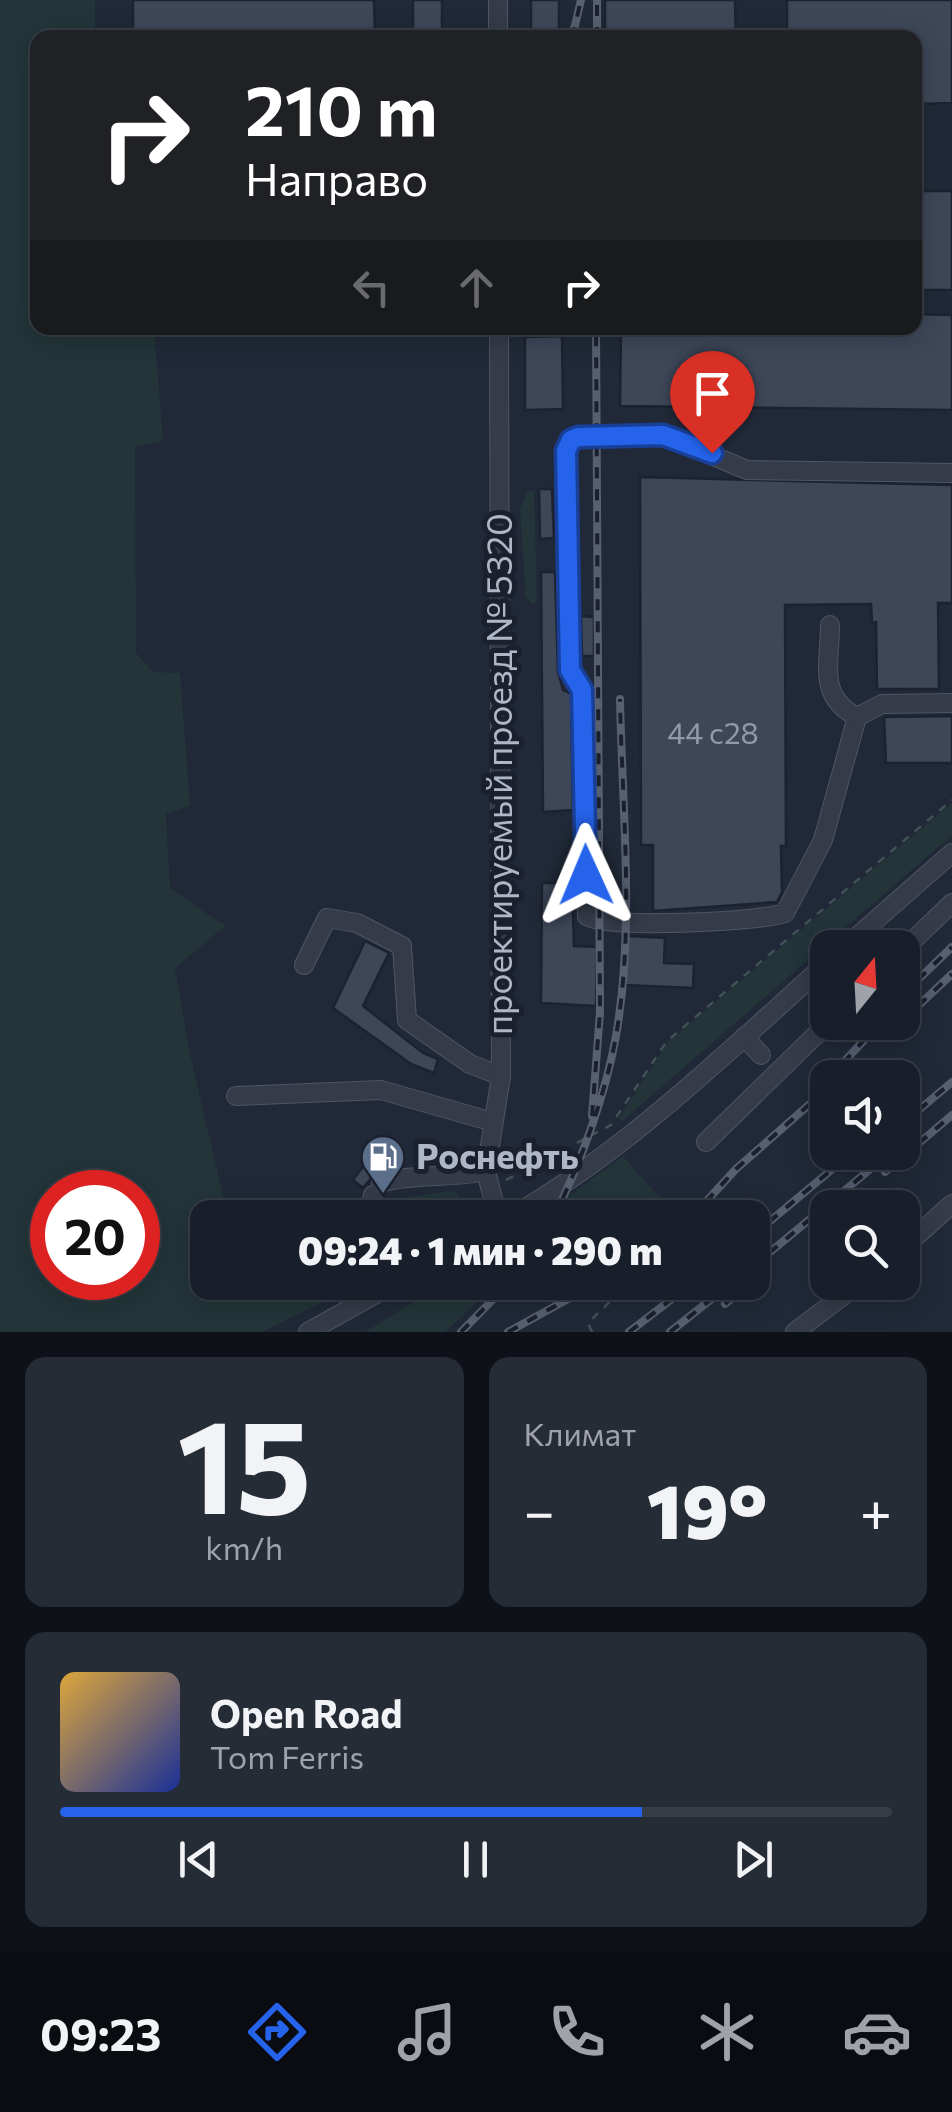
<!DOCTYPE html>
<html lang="ru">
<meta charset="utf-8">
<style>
:root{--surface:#191f2a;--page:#262c36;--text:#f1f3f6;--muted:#9fa2a8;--line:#373d47;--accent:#2563eb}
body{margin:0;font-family:Commissioner,sans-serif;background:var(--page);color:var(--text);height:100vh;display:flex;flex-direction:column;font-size:38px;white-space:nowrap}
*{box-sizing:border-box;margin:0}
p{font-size:32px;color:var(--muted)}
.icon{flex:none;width:55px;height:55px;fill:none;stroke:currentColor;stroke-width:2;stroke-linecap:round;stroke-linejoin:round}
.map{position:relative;height:1332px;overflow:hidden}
.drawer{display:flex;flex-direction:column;gap:25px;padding:25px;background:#0e1117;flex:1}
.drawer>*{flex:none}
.hud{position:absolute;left:30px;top:30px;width:892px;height:305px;border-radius:20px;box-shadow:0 5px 25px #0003,0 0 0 2px var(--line);background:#202124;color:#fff;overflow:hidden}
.needle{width:65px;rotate:18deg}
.fabs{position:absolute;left:810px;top:930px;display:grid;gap:20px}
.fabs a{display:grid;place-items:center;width:110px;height:110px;border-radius:20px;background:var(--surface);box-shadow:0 5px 25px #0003,0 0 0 2px var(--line);font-size:50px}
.speed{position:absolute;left:30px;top:1170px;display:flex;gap:20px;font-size:50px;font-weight:700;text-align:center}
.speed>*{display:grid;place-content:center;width:130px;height:130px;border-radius:50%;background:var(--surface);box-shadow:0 5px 25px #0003,0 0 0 2px var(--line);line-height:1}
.speed .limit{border:15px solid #d22;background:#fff;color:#111}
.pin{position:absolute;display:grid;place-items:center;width:85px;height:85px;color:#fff;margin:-102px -42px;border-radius:50% 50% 50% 0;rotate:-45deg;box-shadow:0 0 10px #0007}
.pin .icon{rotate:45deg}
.me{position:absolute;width:110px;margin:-55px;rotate:359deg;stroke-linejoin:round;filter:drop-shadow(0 0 8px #0008)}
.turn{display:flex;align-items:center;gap:35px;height:210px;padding:0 50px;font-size:45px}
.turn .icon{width:130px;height:130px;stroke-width:2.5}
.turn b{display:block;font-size:70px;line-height:85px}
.lanes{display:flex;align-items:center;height:95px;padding:0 50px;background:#0003;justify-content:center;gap:50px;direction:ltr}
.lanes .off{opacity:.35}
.big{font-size:75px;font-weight:800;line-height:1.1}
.drawer .tile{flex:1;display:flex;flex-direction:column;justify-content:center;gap:15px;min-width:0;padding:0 35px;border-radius:20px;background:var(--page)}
.drawer .dial{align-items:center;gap:0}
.dial b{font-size:130px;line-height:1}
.song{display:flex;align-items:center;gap:30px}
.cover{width:120px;height:120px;border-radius:15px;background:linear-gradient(135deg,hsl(40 70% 55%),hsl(230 70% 35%))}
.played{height:10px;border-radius:5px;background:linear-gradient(90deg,var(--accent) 70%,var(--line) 70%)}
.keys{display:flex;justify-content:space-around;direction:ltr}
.heat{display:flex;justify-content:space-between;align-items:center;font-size:55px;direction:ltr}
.drawer .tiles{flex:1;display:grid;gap:25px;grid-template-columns:1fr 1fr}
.tile:last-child{grid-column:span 2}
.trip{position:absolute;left:190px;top:1200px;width:580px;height:100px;border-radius:20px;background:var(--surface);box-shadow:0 5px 25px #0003,0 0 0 2px var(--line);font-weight:800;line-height:100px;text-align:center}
.tabs{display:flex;height:160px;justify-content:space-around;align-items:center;background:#0a0c11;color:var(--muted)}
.tabs .icon{width:70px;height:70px}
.tabs .on{color:var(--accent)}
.tabs b{font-size:45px;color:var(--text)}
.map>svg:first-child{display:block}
</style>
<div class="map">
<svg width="952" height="1332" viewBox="0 0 952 1332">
<rect width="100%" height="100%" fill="#212938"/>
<g fill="#233539" fill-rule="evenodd">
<path d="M0,0H95V37L38,38V328H154L163,441L135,446L136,653L153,672L180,673L190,806L166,814L170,888L225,926L175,968L190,1054L228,1217L208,1218V1282L326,1286L343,1283V1292L262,1332H0ZM138,1192V1278H52V1192Z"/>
<polygon points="527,490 534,491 537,600 533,604 526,597 520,510"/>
<polygon points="952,803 952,835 621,1122 619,1118 668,1042"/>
<polygon points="623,1156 668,1208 656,1217 541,1217"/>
<polygon points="450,1191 457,1193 462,1204 456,1217 389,1217 410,1197"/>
<polygon points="446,1282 497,1283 445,1332 365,1332"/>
</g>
<g fill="#3d4758" stroke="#1c222f" stroke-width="2.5">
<polygon points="133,0 374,0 375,38 133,38"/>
<polygon points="413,0 442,0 442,38 413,33"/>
<rect x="531" y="0" width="28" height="38"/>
<polygon points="605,0 735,0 736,38 605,38"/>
<polygon points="787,0 952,0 952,103 915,104 915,38 787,38"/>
<rect x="915" y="191" width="37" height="99"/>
<polygon points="915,314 952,315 952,410 620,406 621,328 915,328"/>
<polygon points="562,336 563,409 525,410 525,337"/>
<polygon points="640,477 952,485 952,603 938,603 939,689 877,689 876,622 872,623 871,604 785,605 786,846 781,846 782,892 777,902 653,911 653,845 641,845"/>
<polygon points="539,489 552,489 554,538 540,539"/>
<polygon points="541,572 555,572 558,671 563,690 571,694 573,810 543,812"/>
<polygon points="581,616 594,617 594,656 582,656"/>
<polygon points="952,716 952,763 886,763 884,717"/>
<polygon points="542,883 572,883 574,946 597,947 596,1006 541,1003"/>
<polygon points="628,936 665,938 664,963 694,964 693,988 624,985"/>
<polygon points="365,941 389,953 363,1006 423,1053 438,1059 434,1073 411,1064 333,1008"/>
<polygon points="380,1144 392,1153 363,1188 353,1180"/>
</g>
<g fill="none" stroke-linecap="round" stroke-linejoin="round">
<g stroke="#4f5663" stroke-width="20">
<g id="minor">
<polyline points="498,0 498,38"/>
<path d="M952,473L747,470L663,435L578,437L568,443L564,456L570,671L583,690L587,916C604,929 761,922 785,913L823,840L857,717L882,704L952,703"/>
<path d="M830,625C830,664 817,696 857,717"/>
<polyline points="844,948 952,853"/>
<polyline points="902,951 952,903"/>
<polyline points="304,965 327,918 357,923 402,946 407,1020 470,1064 501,1076"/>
<polyline points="744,1037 761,1055"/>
<polyline points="236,1096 381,1090 493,1122"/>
<polyline points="706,1142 829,1022"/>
<path d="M381,1184C394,1174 462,1178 486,1171"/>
<polyline points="369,1218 373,1195"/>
<polyline points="498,1218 486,1171 501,1076 499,328"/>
<path d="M508,1218C627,1151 727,1052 828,962"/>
<polyline points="902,1249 952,1204"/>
<polyline points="308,1332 397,1282"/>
<polyline points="795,1332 861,1282"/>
</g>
</g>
<g stroke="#415257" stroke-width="2.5" stroke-dasharray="8 8" stroke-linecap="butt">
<polyline points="506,1180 611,1125 667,1041 952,800"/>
<polyline points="516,1282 529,1295 558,1302 591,1282"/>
<polyline points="592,1332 588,1323 626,1286 620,1282"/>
</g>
<use href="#minor" stroke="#353b49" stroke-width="18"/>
<g stroke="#575f70" stroke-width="8">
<g id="rail">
<polyline points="572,38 581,0"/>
<polyline points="597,38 597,0"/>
<polyline points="902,995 952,947"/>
<polyline points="902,1021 952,974"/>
<polyline points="813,1095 881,1022"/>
<polyline points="592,1116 600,1012 596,328"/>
<polyline points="902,1124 952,1082"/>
<polyline points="885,1172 952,1115"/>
<path d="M553,1218C580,1166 606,1093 616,1036C635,927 622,809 620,699"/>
<polyline points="691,1218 736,1169 828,1088"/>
<polyline points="752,1236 853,1152"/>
<polyline points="752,1267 891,1152"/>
<polyline points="725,1304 752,1282"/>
<polyline points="461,1332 510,1282"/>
<polyline points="508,1332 599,1282"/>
<polyline points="629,1332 694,1282"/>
<polyline points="670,1332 733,1282"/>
</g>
</g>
<use href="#rail" stroke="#1a202d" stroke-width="4" stroke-dasharray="11" stroke-linecap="butt"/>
</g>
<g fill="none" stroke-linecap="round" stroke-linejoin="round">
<g stroke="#184099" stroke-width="25">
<polyline id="route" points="586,875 582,690 570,670 566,451 571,440 578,437 663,435 712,453"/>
</g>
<use href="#route" stroke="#2563eb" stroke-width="18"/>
</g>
<defs>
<g id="fuel-pin" transform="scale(2.25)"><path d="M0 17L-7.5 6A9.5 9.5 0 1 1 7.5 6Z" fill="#5c6f8a" stroke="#1a202d"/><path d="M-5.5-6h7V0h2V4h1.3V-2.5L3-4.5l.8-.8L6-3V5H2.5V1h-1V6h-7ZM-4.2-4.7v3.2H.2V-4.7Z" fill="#fff"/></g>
</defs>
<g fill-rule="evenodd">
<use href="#fuel-pin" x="383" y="1157"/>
</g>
<g text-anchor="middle" stroke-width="10" stroke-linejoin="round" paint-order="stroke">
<g font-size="30" fill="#929aaa">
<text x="713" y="744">44 с28</text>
</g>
<g font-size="35" fill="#afb6c5" stroke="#1a202d">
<text transform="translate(500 774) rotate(-90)" y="12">проектируемый проезд № 5320</text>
</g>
<g font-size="35" font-weight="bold" fill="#afb6c5" stroke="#1a202d" text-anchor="start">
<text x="416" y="1169">Роснефть</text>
</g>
</g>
</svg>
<div class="fabs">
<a><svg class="needle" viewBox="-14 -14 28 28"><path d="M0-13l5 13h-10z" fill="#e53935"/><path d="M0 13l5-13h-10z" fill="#9fa2a8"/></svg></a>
<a><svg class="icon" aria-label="sound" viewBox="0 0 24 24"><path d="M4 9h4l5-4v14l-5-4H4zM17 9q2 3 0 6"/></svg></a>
<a><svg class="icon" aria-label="search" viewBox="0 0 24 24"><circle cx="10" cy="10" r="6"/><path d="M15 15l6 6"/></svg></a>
</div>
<div class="speed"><div class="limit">20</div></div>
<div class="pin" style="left:712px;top:453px;background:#d93025"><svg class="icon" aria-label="arrive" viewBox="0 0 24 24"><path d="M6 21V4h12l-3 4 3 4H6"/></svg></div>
<svg class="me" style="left:586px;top:875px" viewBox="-20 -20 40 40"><path d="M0-17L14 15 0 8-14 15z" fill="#2563eb" stroke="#fff" stroke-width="4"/></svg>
<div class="trip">09:24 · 1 мин · 290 m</div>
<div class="hud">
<div class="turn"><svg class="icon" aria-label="right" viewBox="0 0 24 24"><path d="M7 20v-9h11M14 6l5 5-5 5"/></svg><div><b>210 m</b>Направо</div></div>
<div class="lanes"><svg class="icon off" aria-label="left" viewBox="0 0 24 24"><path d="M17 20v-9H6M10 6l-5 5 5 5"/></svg><svg class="icon off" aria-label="ahead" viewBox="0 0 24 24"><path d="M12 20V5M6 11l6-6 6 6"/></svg><svg class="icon" aria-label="right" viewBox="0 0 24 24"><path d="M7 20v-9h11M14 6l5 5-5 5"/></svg></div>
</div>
</div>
<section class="drawer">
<div class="tiles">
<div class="tile dial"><b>15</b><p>km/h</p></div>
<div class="tile"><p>Климат</p>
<div class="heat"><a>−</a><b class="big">19°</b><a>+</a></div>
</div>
<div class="tile">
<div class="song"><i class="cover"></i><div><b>Open Road</b><p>Tom Ferris</p></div></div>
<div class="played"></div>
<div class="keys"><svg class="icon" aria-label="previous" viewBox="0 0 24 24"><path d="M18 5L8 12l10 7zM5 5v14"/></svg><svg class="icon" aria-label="pause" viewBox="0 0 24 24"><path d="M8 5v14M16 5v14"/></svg><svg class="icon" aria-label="next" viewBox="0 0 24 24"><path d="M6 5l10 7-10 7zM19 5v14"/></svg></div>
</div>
</div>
</section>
<nav class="tabs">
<b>09:23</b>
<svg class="icon on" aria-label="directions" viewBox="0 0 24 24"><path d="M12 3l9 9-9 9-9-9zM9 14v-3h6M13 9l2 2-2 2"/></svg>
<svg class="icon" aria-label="music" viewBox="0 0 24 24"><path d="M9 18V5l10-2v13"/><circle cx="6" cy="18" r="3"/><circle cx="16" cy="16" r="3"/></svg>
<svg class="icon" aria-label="phone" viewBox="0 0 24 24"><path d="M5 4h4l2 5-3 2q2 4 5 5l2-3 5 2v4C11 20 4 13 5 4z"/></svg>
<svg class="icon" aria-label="climate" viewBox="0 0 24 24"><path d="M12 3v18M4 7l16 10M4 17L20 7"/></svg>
<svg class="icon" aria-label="car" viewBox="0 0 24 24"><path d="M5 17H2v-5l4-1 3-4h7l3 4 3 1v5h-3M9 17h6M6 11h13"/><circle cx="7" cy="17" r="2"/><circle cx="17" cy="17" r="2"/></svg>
</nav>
